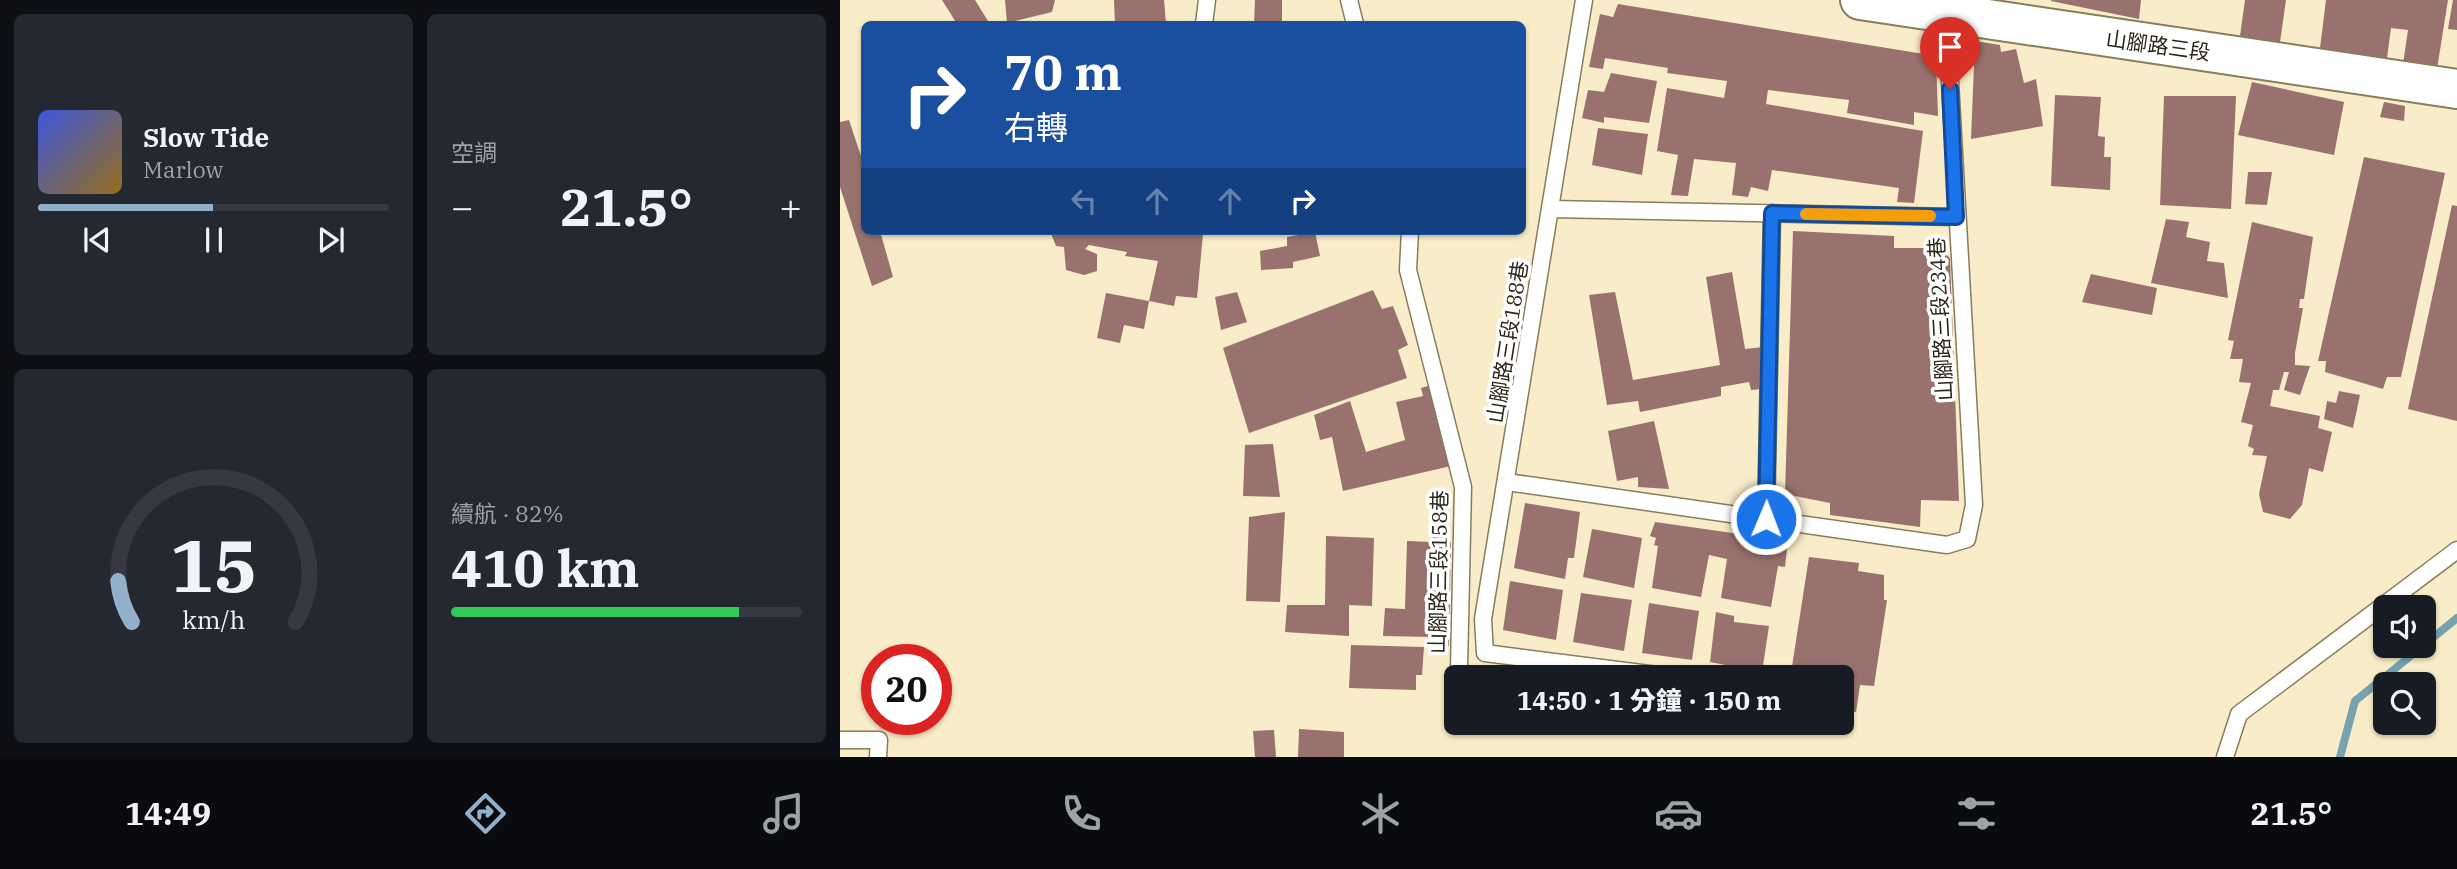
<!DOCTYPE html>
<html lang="zh-TW">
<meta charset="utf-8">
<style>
:root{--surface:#171b24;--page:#242831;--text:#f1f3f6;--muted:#9ea1a6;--line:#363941;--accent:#92b0ca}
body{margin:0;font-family:"IBM Plex Serif","Noto Sans TC",serif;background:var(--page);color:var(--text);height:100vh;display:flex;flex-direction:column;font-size:26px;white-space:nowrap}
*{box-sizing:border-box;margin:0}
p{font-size:23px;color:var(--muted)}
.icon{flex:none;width:38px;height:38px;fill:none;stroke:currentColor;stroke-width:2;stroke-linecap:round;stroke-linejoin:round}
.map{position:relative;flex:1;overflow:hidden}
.sheet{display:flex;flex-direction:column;gap:14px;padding:14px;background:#0d0f14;width:840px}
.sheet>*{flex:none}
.hud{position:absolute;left:21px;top:21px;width:665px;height:214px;border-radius:10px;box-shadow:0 2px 5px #0004;background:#1a4fa0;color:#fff;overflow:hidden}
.tools{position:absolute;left:1533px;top:595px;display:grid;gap:14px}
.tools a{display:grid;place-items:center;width:63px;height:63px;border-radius:10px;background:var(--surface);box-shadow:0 2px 5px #0004;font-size:35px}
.speed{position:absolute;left:21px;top:644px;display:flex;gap:14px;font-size:35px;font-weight:700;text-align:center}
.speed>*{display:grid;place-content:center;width:91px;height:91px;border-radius:50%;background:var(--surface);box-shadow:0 2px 5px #0004;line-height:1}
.speed .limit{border:10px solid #d22;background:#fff;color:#111}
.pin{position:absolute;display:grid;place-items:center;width:60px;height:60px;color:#fff;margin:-72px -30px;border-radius:50% 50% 50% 0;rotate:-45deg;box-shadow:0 0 7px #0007}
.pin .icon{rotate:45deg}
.me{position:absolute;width:77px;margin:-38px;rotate:1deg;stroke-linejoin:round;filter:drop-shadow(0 0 5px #0008)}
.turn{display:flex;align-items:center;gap:24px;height:147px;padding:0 28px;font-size:32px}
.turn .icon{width:91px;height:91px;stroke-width:2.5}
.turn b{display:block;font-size:49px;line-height:60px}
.lanes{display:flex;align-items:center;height:66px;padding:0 28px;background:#0003;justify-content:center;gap:35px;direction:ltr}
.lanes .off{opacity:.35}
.big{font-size:52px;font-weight:800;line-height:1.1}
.sheet .tile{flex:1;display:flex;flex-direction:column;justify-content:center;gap:10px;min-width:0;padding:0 24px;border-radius:10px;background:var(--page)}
.sheet .dial{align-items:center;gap:0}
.dial svg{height:182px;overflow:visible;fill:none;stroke:var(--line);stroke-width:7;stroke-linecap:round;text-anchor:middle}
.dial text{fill:var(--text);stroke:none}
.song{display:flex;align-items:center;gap:21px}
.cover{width:84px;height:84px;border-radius:10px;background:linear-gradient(135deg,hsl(230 70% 55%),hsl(40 70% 35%))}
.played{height:7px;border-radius:4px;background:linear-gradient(90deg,var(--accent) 50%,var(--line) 50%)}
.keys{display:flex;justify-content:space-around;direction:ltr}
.heat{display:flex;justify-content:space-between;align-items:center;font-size:38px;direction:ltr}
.charge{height:10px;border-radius:5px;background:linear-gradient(90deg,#34c759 82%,var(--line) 0)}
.sheet .tiles{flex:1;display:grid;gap:14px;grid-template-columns:repeat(2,1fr)}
.trip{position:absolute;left:604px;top:665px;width:410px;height:70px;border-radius:10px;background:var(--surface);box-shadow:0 2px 5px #0004;font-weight:800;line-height:70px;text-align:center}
.tab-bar{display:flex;height:112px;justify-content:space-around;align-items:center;background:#090b0e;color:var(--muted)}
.tab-bar .icon{width:49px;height:49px}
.tab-bar .current{color:var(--accent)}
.tab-bar b{font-size:32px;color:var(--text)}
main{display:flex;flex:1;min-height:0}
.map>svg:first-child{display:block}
</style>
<main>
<section class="sheet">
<div class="tiles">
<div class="tile">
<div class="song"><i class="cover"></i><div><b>Slow Tide</b><p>Marlow</p></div></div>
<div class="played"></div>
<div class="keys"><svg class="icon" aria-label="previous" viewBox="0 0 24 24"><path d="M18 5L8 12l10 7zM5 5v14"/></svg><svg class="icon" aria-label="pause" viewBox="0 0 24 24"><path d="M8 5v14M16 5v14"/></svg><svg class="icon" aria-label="next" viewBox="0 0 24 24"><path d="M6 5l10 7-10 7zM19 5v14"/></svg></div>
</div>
<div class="tile"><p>空調</p>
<div class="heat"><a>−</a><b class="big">21.5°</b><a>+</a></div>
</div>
<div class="tile dial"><svg viewBox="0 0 100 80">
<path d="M14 69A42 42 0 1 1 86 69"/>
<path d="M14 69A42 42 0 0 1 8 51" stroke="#92b0ca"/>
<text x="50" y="56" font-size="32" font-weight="700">15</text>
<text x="50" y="72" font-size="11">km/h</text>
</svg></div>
<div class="tile"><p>續航 · 82%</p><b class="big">410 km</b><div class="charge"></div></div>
</div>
</section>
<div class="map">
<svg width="1617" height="757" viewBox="0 0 1617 757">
<rect width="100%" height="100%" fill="#f8edc8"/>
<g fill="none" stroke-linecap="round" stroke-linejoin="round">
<g stroke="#76a3ae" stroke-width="8">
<polyline points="1584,645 1617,618"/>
<polyline points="1500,757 1515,701 1583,646"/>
</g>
</g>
<g fill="#99716e">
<polygon points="102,0 135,0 148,21 144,24 117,24"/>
<polygon points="165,0 215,0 212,12 167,23"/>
<polygon points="274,0 324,0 326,24 275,24"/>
<polygon points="415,0 442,0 442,24 414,24"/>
<polygon points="1211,0 1301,0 1299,19 1211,1"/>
<polygon points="1405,0 1446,0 1440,42 1400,36"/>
<polygon points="1486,0 1608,0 1597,69 1563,64 1568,30 1551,28 1547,58 1480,48"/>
<polygon points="1613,0 1617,0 1617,30 1608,29"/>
<polygon points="778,4 1096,56 1098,116 1074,112 1074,125 1007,113 1009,100 928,90 926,104 1083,131 1074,203 1057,202 1059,188 932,170 928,191 911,187 908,197 892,195 896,163 854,159 848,196 831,195 838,155 817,151 827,88 884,98 887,81 827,73 828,68 765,58 763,69 749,67 760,14 773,17"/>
<polygon points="1135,41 1160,45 1161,52 1176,49 1184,83 1196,79 1203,126 1131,139"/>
<polygon points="771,73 817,81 809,123 764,117 764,123 742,118 748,90 764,92"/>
<polygon points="1412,82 1504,102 1494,155 1398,135"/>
<polygon points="1215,95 1261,97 1258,136 1265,137 1264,157 1271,157 1270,190 1211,186"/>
<polygon points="1324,96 1396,96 1391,209 1320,205"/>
<polygon points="1544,102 1565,106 1564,121 1540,117"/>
<polygon points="9,120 24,165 24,231 40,231 53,277 32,286 0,187 0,122"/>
<polygon points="758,128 808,134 802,175 752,165"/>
<polygon points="1524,157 1605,173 1561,377 1547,377 1543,389 1485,372 1486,361 1478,361"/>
<polygon points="1408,172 1432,172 1427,205 1405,204"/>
<polygon points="1612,205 1617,206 1617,421 1568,409"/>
<polygon points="1326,219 1349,222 1346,237 1370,242 1367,261 1384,263 1388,298 1311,283"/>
<polygon points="1412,222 1473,237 1464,299 1460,299 1459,308 1463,308 1455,353 1455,365 1470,366 1460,395 1444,390 1449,372 1444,372 1439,390 1433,390 1430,406 1480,416 1478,428 1492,432 1483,472 1469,468 1462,505 1450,519 1423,512 1419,494 1427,456 1412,455 1414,449 1408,446 1413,425 1401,422 1411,383 1399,382 1403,359 1390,359 1394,341 1388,340"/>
<polygon points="210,231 352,231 363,234 357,298 336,296 334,306 309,301 318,261 285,256 287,252 249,245 245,249 257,254 257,271 244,275 226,270 224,247 216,246"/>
<polygon points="953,231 1054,236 1054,248 1085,248 1087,237 1110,258 1119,501 1081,500 1080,527 990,515 990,503 945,494"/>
<polygon points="475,232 480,256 453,262 453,268 421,270 420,251 447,246 447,237"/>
<polygon points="892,272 905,349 923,347 921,389 911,390 909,382 881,387 881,396 800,412 798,401 767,405 749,295 775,292 793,380 880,365 866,277"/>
<polygon points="1251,274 1317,288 1312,315 1242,302"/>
<polygon points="533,290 542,309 553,306 568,345 558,350 567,378 409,433 383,348"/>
<polygon points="397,292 407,322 381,330 375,297"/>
<polygon points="266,293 309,301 304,329 284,325 280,343 257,338"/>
<polygon points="588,386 611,466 503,491 492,437 480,440 474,415 510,401 526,452 565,440 556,402 583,396 581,388"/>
<polygon points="1499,391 1520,395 1513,428 1484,419 1487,401 1496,403"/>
<polygon points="814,421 829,489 798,487 798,477 777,481 768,431"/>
<polygon points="433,444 440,497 403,496 405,445"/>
<polygon points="685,503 740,512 734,558 728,558 725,579 674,568"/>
<polygon points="445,512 440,602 406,601 409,517"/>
<polygon points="593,515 605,515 605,542 611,542 609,646 594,644 593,637 543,636 545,608 565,609 567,541 593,542"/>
<polygon points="815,522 948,541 945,567 938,566 931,607 881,598 887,559 869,555 861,597 812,588 818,546 814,545 816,538 810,536"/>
<polygon points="752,529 802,538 794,588 743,577"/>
<polygon points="486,536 534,538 532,606 509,605 509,636 445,632 447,605 485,605"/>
<polygon points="969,557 1019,563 1018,571 1044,575 1044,600 1047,600 1034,686 1020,685 1016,712 1001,709 1001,677 943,677 944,672 951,673"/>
<polygon points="670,581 723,590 716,640 663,630"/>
<polygon points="741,593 792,600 784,651 733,642"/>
<polygon points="809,603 859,611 852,660 802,653"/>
<polygon points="876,612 894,616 894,622 929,626 922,672 870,662"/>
<polygon points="511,645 584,647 582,675 576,675 576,690 509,688"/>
<polygon points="459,729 504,732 504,757 458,757"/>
<polygon points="434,730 436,757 415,757 413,731"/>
</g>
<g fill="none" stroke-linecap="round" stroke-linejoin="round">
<g stroke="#887d5b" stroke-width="19">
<g id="lane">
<polyline points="509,0 515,24"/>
<polyline points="744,0 643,619 645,653 833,677"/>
<polyline points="364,24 367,0"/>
<polyline points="711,209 1116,217"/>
<polyline points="570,231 568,270 623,487 619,668"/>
<polyline points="667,482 1107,545 1127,539 1134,505 1106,11"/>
<polyline points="926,519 932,213"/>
<polyline points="0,740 39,740 38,757"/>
<polyline points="1385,757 1399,714 1617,550"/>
</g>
</g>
<g stroke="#887d5b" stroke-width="42">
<polyline id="secondary" points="1020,0 1617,89"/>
</g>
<use href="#lane" stroke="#fff" stroke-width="16"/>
<use href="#secondary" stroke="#fff" stroke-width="38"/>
</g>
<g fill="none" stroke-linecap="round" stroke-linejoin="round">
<g stroke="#114b97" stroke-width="18">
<polyline id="route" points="926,519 932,213 1116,217 1110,89"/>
</g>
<use href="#route" stroke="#1a73e8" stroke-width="12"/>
<polyline stroke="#f59e0b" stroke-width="12" points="966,214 1090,216"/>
</g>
<g text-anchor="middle" stroke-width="7" stroke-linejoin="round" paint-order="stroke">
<g font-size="21" fill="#2c2719" stroke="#fff">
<text transform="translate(1318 46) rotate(8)" y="7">山腳路三段</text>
<text transform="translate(1101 319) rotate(-93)" y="7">山腳路三段234巷</text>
<text transform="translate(668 342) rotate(-81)" y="7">山腳路三段188巷</text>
<text transform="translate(599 572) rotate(-89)" y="7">山腳路三段158巷</text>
</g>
</g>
</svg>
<div class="tools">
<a><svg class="icon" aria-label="sound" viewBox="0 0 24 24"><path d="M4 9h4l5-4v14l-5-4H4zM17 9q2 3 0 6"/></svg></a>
<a><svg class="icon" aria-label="search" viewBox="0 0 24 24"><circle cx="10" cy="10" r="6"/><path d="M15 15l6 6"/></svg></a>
</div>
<div class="speed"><div class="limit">20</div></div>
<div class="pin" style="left:1110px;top:89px;background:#d93025"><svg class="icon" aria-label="arrive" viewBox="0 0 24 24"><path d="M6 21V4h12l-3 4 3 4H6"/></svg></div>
<svg class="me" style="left:926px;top:519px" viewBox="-20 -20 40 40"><circle r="17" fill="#1a73e8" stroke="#fff" stroke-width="3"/><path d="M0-11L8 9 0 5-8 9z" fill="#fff"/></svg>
<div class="trip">14:50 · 1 分鐘 · 150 m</div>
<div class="hud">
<div class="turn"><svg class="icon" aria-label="right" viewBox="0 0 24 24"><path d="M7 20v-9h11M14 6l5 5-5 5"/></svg><div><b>70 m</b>右轉</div></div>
<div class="lanes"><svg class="icon off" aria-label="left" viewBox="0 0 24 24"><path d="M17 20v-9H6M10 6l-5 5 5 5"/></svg><svg class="icon off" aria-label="ahead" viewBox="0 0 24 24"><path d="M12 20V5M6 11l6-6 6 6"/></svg><svg class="icon off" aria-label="ahead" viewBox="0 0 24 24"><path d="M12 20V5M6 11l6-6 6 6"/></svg><svg class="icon" aria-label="right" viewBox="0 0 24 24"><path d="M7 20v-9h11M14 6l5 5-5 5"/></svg></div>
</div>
</div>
</main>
<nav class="tab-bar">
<b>14:49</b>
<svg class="icon current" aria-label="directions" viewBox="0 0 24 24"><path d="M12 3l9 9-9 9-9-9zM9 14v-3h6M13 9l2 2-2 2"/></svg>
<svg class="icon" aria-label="music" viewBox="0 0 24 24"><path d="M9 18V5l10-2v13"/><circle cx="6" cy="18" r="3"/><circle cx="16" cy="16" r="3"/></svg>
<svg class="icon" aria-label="phone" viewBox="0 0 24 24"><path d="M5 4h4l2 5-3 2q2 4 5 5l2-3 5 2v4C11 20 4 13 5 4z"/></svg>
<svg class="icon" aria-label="climate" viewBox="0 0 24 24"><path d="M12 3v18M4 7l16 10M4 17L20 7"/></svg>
<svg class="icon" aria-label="car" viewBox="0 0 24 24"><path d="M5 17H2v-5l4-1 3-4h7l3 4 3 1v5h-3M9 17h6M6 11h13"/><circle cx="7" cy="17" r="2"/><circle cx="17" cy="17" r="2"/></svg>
<svg class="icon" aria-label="filters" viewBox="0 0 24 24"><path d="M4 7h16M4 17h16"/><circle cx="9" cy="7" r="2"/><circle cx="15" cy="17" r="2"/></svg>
<b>21.5°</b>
</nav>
